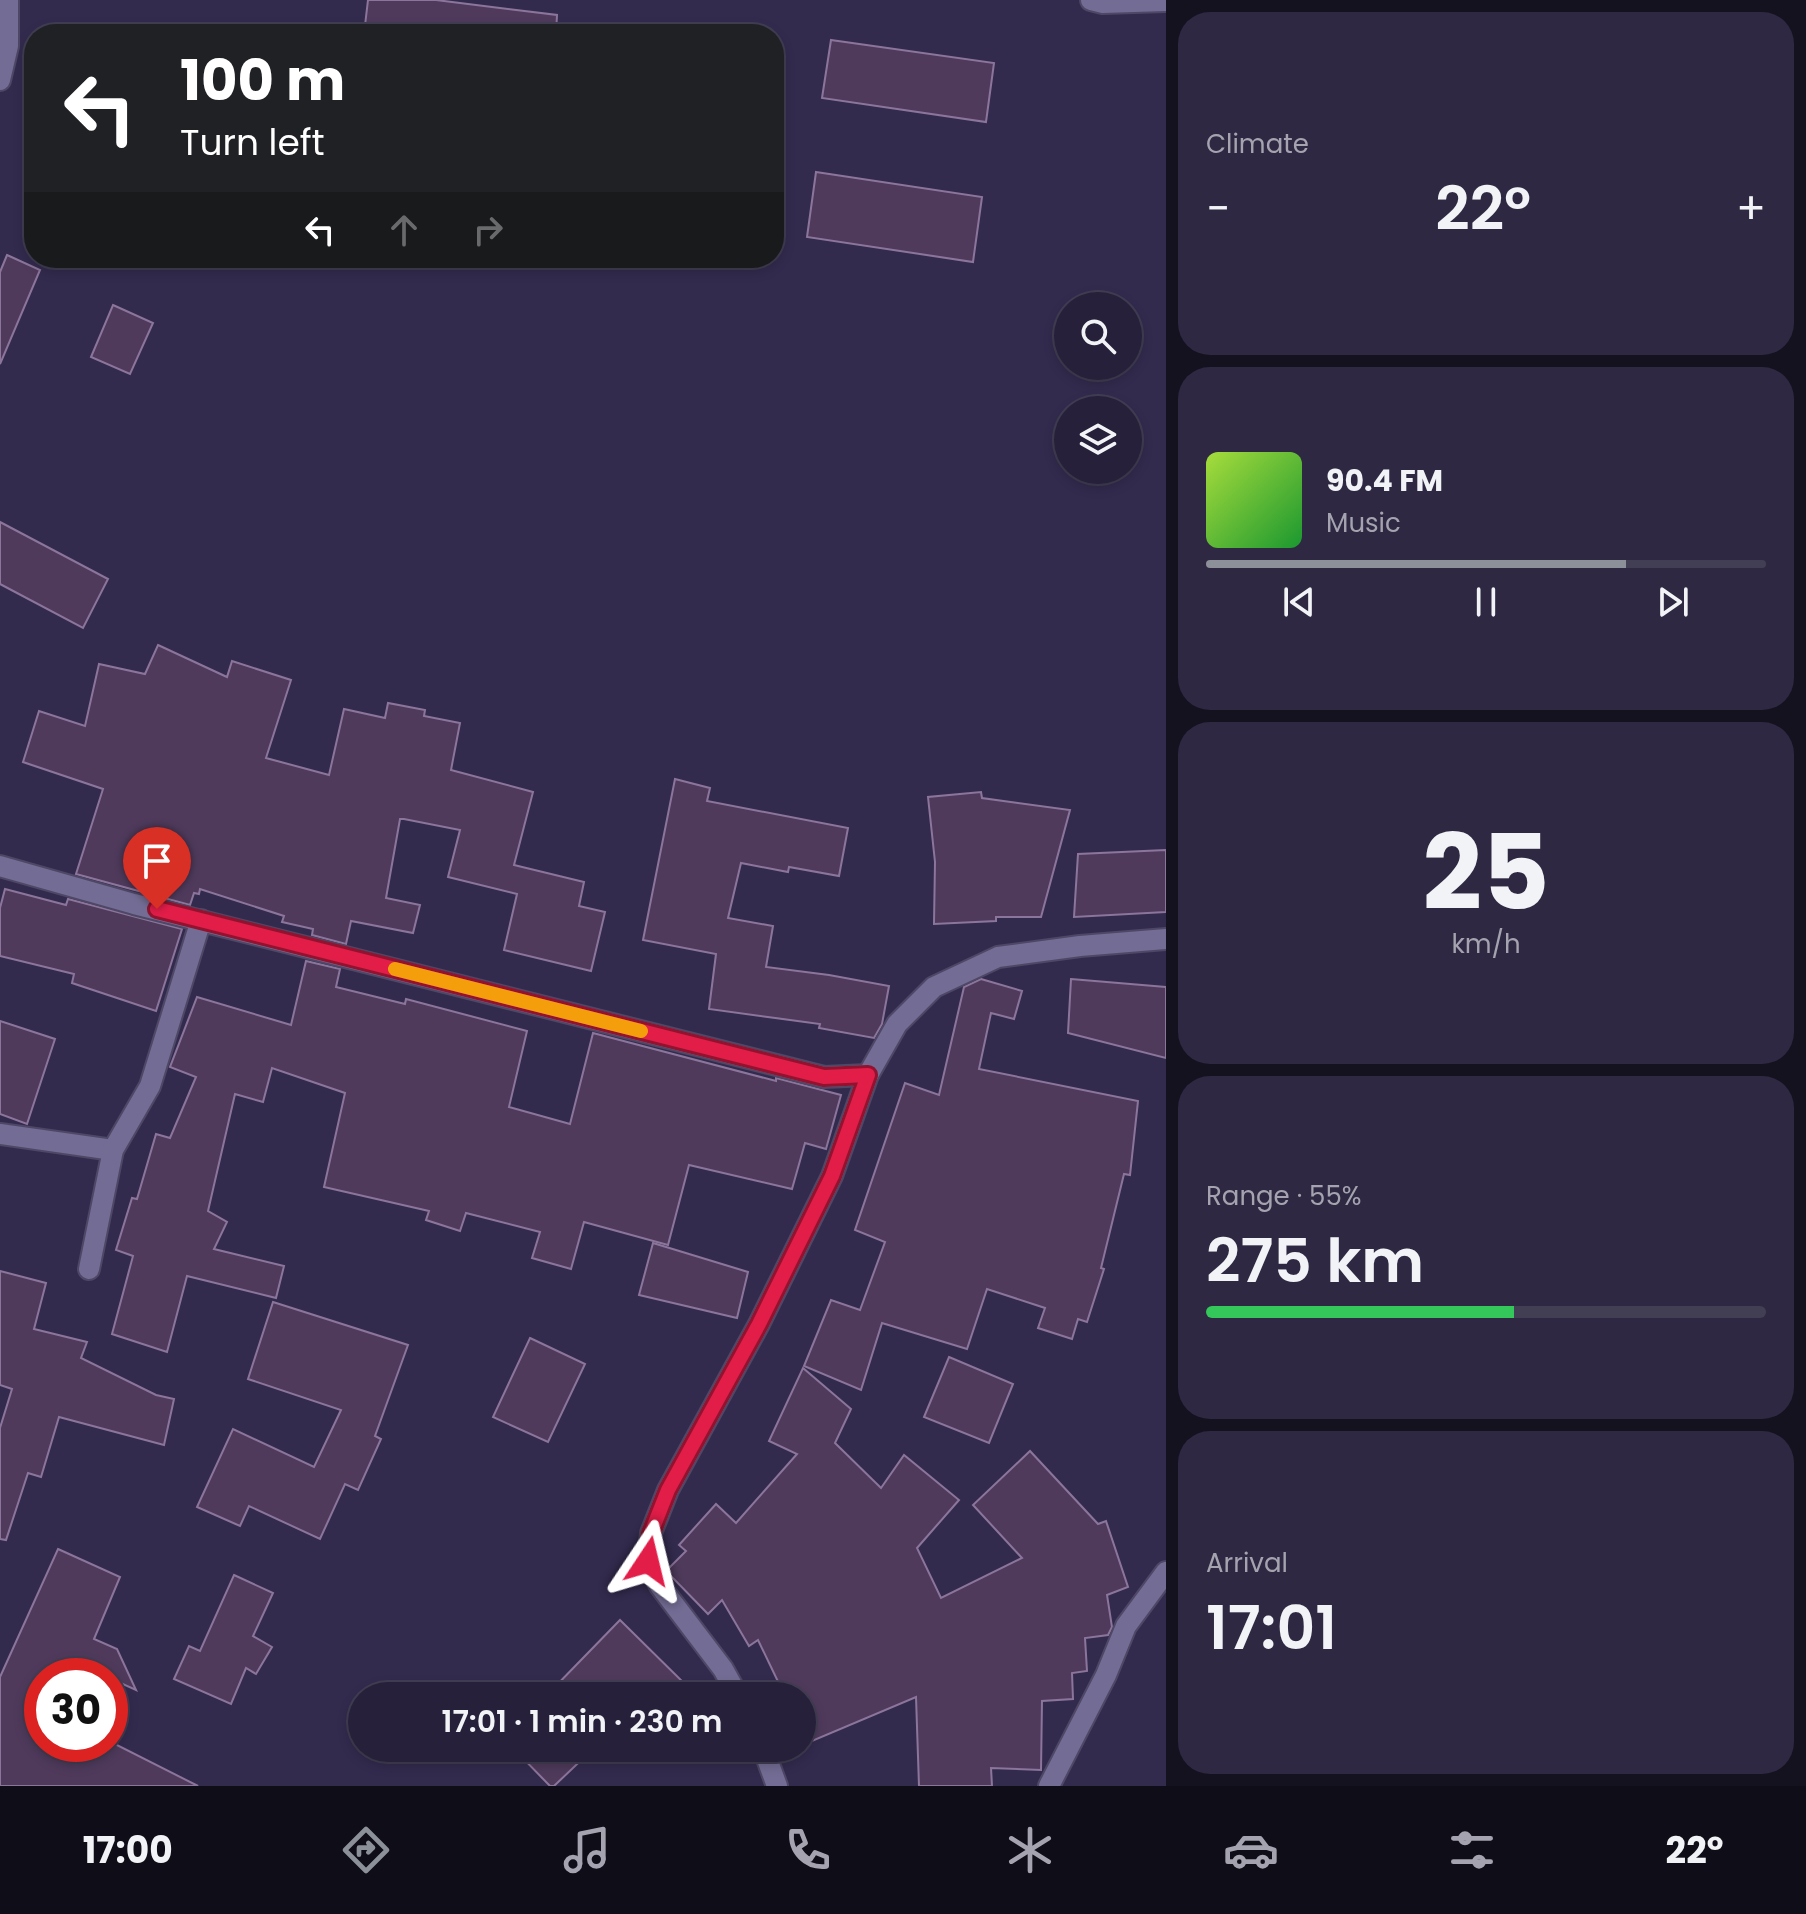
<!DOCTYPE html>
<meta charset="utf-8">
<style>
:root{--surface:#26203a;--page:#2e2842;--text:#f1f3f6;--muted:#a4a3af;--line:#423e54;--accent:#8c9099}
body{margin:0;font-family:Poppins,sans-serif;background:var(--page);color:var(--text);height:100vh;display:flex;flex-direction:column;font-size:30px;white-space:nowrap}
*{box-sizing:border-box;margin:0}
p{font-size:26px;color:var(--muted)}
.icon{flex:none;width:44px;height:44px;fill:none;stroke:currentColor;stroke-width:2;stroke-linecap:round;stroke-linejoin:round}
.map{position:relative;flex:1;overflow:hidden}
.side{display:flex;flex-direction:column;gap:12px;padding:12px;background:#151220;width:640px}
.side>*{flex:none}
.top-card{position:absolute;left:24px;top:24px;width:760px;height:244px;border-radius:32px;box-shadow:0 4px 12px #0003,0 0 0 2px var(--line);background:#202124;color:#fff;overflow:hidden}
.fabs{position:absolute;left:1054px;top:292px;display:grid;gap:16px}
.fabs a{display:grid;place-items:center;width:88px;height:88px;border-radius:50%;background:var(--surface);box-shadow:0 4px 12px #0003,0 0 0 2px var(--line);font-size:40px}
.speed{position:absolute;left:24px;top:1658px;display:flex;gap:16px;font-size:40px;font-weight:700;text-align:center}
.speed>*{display:grid;place-content:center;width:104px;height:104px;border-radius:50%;background:var(--surface);box-shadow:0 4px 12px #0003,0 0 0 2px var(--line);line-height:1}
.speed .limit{border:12px solid #d22;background:#fff;color:#111}
.pin{position:absolute;display:grid;place-items:center;width:68px;height:68px;color:#fff;margin:-82px -34px;border-radius:50% 50% 50% 0;rotate:-45deg;box-shadow:0 0 8px #0007}
.pin .icon{rotate:45deg}
.me{position:absolute;width:88px;margin:-44px;rotate:10deg;stroke-linejoin:round;filter:drop-shadow(0 0 6px #0008)}
.turn{display:flex;align-items:center;gap:28px;height:168px;padding:0 24px;font-size:36px}
.turn .icon{width:104px;height:104px;stroke-width:2.5}
.turn b{display:block;font-size:56px;line-height:68px}
.lanes{display:flex;align-items:center;height:76px;padding:0 24px;background:#0003;justify-content:center;gap:40px;direction:ltr}
.lanes .off{opacity:.35}
.big{font-size:60px;font-weight:600;line-height:1.1}
.side .tile{flex:1;display:flex;flex-direction:column;justify-content:center;gap:12px;min-width:0;padding:0 28px;border-radius:32px;background:var(--page)}
.side .dial{align-items:center;gap:0}
.dial b{font-size:104px;line-height:1}
.song{display:flex;align-items:center;gap:24px}
.cover{width:96px;height:96px;border-radius:12px;background:linear-gradient(135deg,hsl(80 70% 55%),hsl(130 70% 35%))}
.played{height:8px;border-radius:4px;background:linear-gradient(90deg,var(--accent) 75%,var(--line) 75%)}
.keys{display:flex;justify-content:space-around;direction:ltr}
.heat{display:flex;justify-content:space-between;align-items:center;font-size:44px;direction:ltr}
.charge{height:12px;border-radius:6px;background:linear-gradient(90deg,#34c759 55%,var(--line) 0)}
.trip{position:absolute;left:348px;top:1682px;width:468px;height:80px;border-radius:40px;background:var(--surface);box-shadow:0 4px 12px #0003,0 0 0 2px var(--line);font-weight:600;line-height:80px;text-align:center}
.dock{display:flex;height:128px;justify-content:space-around;align-items:center;background:#0f0d17;color:var(--muted)}
.dock .icon{width:56px;height:56px}
.dock .on{color:var(--accent)}
.dock b{font-size:36px;color:var(--text)}
main{display:flex;flex:1;min-height:0}
.map>svg:first-child{display:block}
</style>
<main>
<div class="map">
<svg width="1166" height="1786" viewBox="0 0 1166 1786">
<rect width="100%" height="100%" fill="#332b4e"/>
<g fill="#4f3a5c" stroke="#8c759b" stroke-width="2">
<polygon points="368,0 436,0 557,15 556,34 364,34"/>
<polygon points="831,40 994,63 986,122 822,98"/>
<polygon points="816,172 982,197 973,262 807,237"/>
<polygon points="7,255 40,270 0,364 0,272"/>
<polygon points="113,305 153,323 130,374 91,357"/>
<polygon points="0,522 108,579 83,628 0,584"/>
<polygon points="158,645 227,677 232,661 291,680 266,758 329,775 344,709 385,718 388,703 425,710 424,716 460,723 451,770 533,792 514,865 584,882 579,906 605,912 591,971 504,950 517,894 448,877 460,830 404,819 400,819 386,898 420,905 413,933 351,921 346,944 312,935 313,929 282,922 284,916 200,889 199,894 194,893 190,905 76,874 103,789 23,762 39,711 85,726 99,664 145,674"/>
<polygon points="675,779 710,788 707,801 848,828 839,876 789,867 788,872 741,863 728,918 773,926 766,967 829,975 889,986 882,1024 874,1038 819,1028 820,1024 709,1009 716,954 643,940"/>
<polygon points="981,792 982,798 1070,810 1041,917 996,917 996,921 934,924 935,862 928,797"/>
<polygon points="1166,850 1166,912 1074,917 1078,854"/>
<polygon points="5,889 66,905 68,899 182,929 156,1011 72,983 74,974 0,956 0,908"/>
<polygon points="306,961 340,969 336,987 405,1004 406,999 527,1031 509,1107 570,1124 593,1033 776,1081 776,1078 841,1095 826,1149 805,1143 792,1189 689,1165 668,1245 584,1222 571,1269 532,1258 540,1232 466,1213 460,1231 426,1220 429,1211 324,1187 345,1093 272,1068 263,1102 235,1094 208,1211 227,1222 214,1249 284,1266 276,1298 187,1276 167,1352 112,1334 133,1256 116,1250 132,1198 137,1199 156,1134 170,1138 196,1077 170,1067 197,997 291,1025"/>
<polygon points="981,979 1022,991 1014,1019 991,1013 979,1069 1138,1101 1130,1175 1124,1174 1101,1268 1104,1269 1087,1322 1078,1319 1072,1339 1038,1328 1045,1308 987,1289 967,1349 882,1323 861,1390 804,1366 831,1300 860,1310 885,1242 855,1230 905,1083 939,1095 964,987"/>
<polygon points="1071,979 1166,987 1166,1058 1068,1033"/>
<polygon points="0,1021 55,1039 27,1124 0,1114"/>
<polygon points="653,1243 748,1272 737,1318 639,1295"/>
<polygon points="0,1271 46,1283 34,1329 87,1342 81,1358 156,1395 174,1399 164,1445 59,1417 41,1477 28,1473 6,1540 0,1539 0,1428 12,1389 0,1385"/>
<polygon points="273,1302 408,1345 375,1436 381,1439 358,1490 345,1484 320,1539 249,1506 240,1526 197,1507 233,1429 314,1467 341,1410 248,1379"/>
<polygon points="530,1338 585,1364 548,1442 493,1417"/>
<polygon points="949,1357 1013,1384 989,1443 924,1417"/>
<polygon points="803,1368 851,1409 835,1443 881,1488 904,1455 959,1500 917,1548 941,1598 1022,1558 973,1505 1030,1451 1098,1524 1106,1521 1128,1587 1107,1595 1112,1627 1108,1635 1085,1638 1087,1671 1072,1673 1073,1699 1042,1701 1041,1770 991,1768 992,1786 919,1786 916,1697 812,1741 802,1718 802,1696 793,1696 791,1690 784,1694 758,1640 749,1646 722,1600 708,1614 668,1573 667,1570 686,1551 679,1545 716,1504 736,1523 797,1454 769,1441"/>
<polygon points="58,1549 120,1577 94,1639 117,1649 136,1690 74,1662 67,1676 42,1676 42,1744 115,1744 198,1786 0,1786 0,1677"/>
<polygon points="234,1575 273,1593 253,1636 272,1647 256,1674 246,1668 231,1704 174,1679 189,1646 200,1651"/>
<polygon points="620,1620 693,1692 689,1696 526,1696 539,1684 548,1694"/>
<polygon points="513,1748 594,1748 554,1786 550,1786"/>
</g>
<g fill="none" stroke-linecap="round" stroke-linejoin="round">
<g stroke="#4e4765" stroke-width="24">
<g id="minor">
<polyline points="1091,0 1103,3 1166,1"/>
<polyline points="0,80 8,46 8,0"/>
<polyline points="0,866 134,904 824,1077 868,1075"/>
<polyline points="0,1134 113,1150"/>
<polyline points="89,1269 113,1150 150,1086 201,920"/>
<polyline points="738,1696 723,1669 660,1586 648,1561 651,1533 668,1490 759,1324 832,1176 868,1075 897,1024 934,987 998,957 1080,946 1166,939"/>
<polyline points="763,1748 777,1786"/>
<polyline points="1049,1786 1106,1675 1126,1626 1166,1572"/>
</g>
</g>
<use href="#minor" stroke="#736c94" stroke-width="20"/>
</g>
<g fill="none" stroke-linecap="round" stroke-linejoin="round">
<g stroke="#92132f" stroke-width="20">
<polyline id="route" points="157,909 824,1077 868,1075 832,1176 759,1324 668,1490 651,1533 648,1561"/>
</g>
<use href="#route" stroke="#e11d48" stroke-width="14"/>
<polyline stroke="#f59e0b" stroke-width="14" points="395,969 641,1031"/>
</g>
</svg>
<div class="fabs">
<a><svg class="icon" aria-label="search" viewBox="0 0 24 24"><circle cx="10" cy="10" r="6"/><path d="M15 15l6 6"/></svg></a>
<a><svg class="icon" aria-label="layers" viewBox="0 0 24 24"><path d="M12 4l9 5-9 5-9-5zM3 14l9 5 9-5"/></svg></a>
</div>
<div class="speed"><div class="limit">30</div></div>
<div class="pin" style="left:157px;top:909px;background:#d93025"><svg class="icon" aria-label="arrive" viewBox="0 0 24 24"><path d="M6 21V4h12l-3 4 3 4H6"/></svg></div>
<svg class="me" style="left:648px;top:1561px" viewBox="-20 -20 40 40"><path d="M0-17L14 15 0 8-14 15z" fill="#e11d48" stroke="#fff" stroke-width="4"/></svg>
<div class="trip">17:01 · 1 min · 230 m</div>
<div class="top-card">
<div class="turn"><svg class="icon" aria-label="left" viewBox="0 0 24 24"><path d="M17 20v-9H6M10 6l-5 5 5 5"/></svg><div><b>100 m</b>Turn left</div></div>
<div class="lanes"><svg class="icon" aria-label="left" viewBox="0 0 24 24"><path d="M17 20v-9H6M10 6l-5 5 5 5"/></svg><svg class="icon off" aria-label="ahead" viewBox="0 0 24 24"><path d="M12 20V5M6 11l6-6 6 6"/></svg><svg class="icon off" aria-label="right" viewBox="0 0 24 24"><path d="M7 20v-9h11M14 6l5 5-5 5"/></svg></div>
</div>
</div>
<section class="side">
<div class="tile"><p>Climate</p>
<div class="heat"><a>−</a><b class="big">22°</b><a>+</a></div>
</div>
<div class="tile">
<div class="song"><i class="cover"></i><div><b>90.4 FM</b><p>Music</p></div></div>
<div class="played"></div>
<div class="keys"><svg class="icon" aria-label="previous" viewBox="0 0 24 24"><path d="M18 5L8 12l10 7zM5 5v14"/></svg><svg class="icon" aria-label="pause" viewBox="0 0 24 24"><path d="M8 5v14M16 5v14"/></svg><svg class="icon" aria-label="next" viewBox="0 0 24 24"><path d="M6 5l10 7-10 7zM19 5v14"/></svg></div>
</div>
<div class="tile dial"><b>25</b><p>km/h</p></div>
<div class="tile"><p>Range · 55%</p><b class="big">275 km</b><div class="charge"></div></div>
<div class="tile"><p>Arrival</p><b class="big">17:01</b></div>
</section>
</main>
<nav class="dock">
<b>17:00</b>
<svg class="icon on" aria-label="directions" viewBox="0 0 24 24"><path d="M12 3l9 9-9 9-9-9zM9 14v-3h6M13 9l2 2-2 2"/></svg>
<svg class="icon" aria-label="music" viewBox="0 0 24 24"><path d="M9 18V5l10-2v13"/><circle cx="6" cy="18" r="3"/><circle cx="16" cy="16" r="3"/></svg>
<svg class="icon" aria-label="phone" viewBox="0 0 24 24"><path d="M5 4h4l2 5-3 2q2 4 5 5l2-3 5 2v4C11 20 4 13 5 4z"/></svg>
<svg class="icon" aria-label="climate" viewBox="0 0 24 24"><path d="M12 3v18M4 7l16 10M4 17L20 7"/></svg>
<svg class="icon" aria-label="car" viewBox="0 0 24 24"><path d="M5 17H2v-5l4-1 3-4h7l3 4 3 1v5h-3M9 17h6M6 11h13"/><circle cx="7" cy="17" r="2"/><circle cx="17" cy="17" r="2"/></svg>
<svg class="icon" aria-label="filters" viewBox="0 0 24 24"><path d="M4 7h16M4 17h16"/><circle cx="9" cy="7" r="2"/><circle cx="15" cy="17" r="2"/></svg>
<b>22°</b>
</nav>
